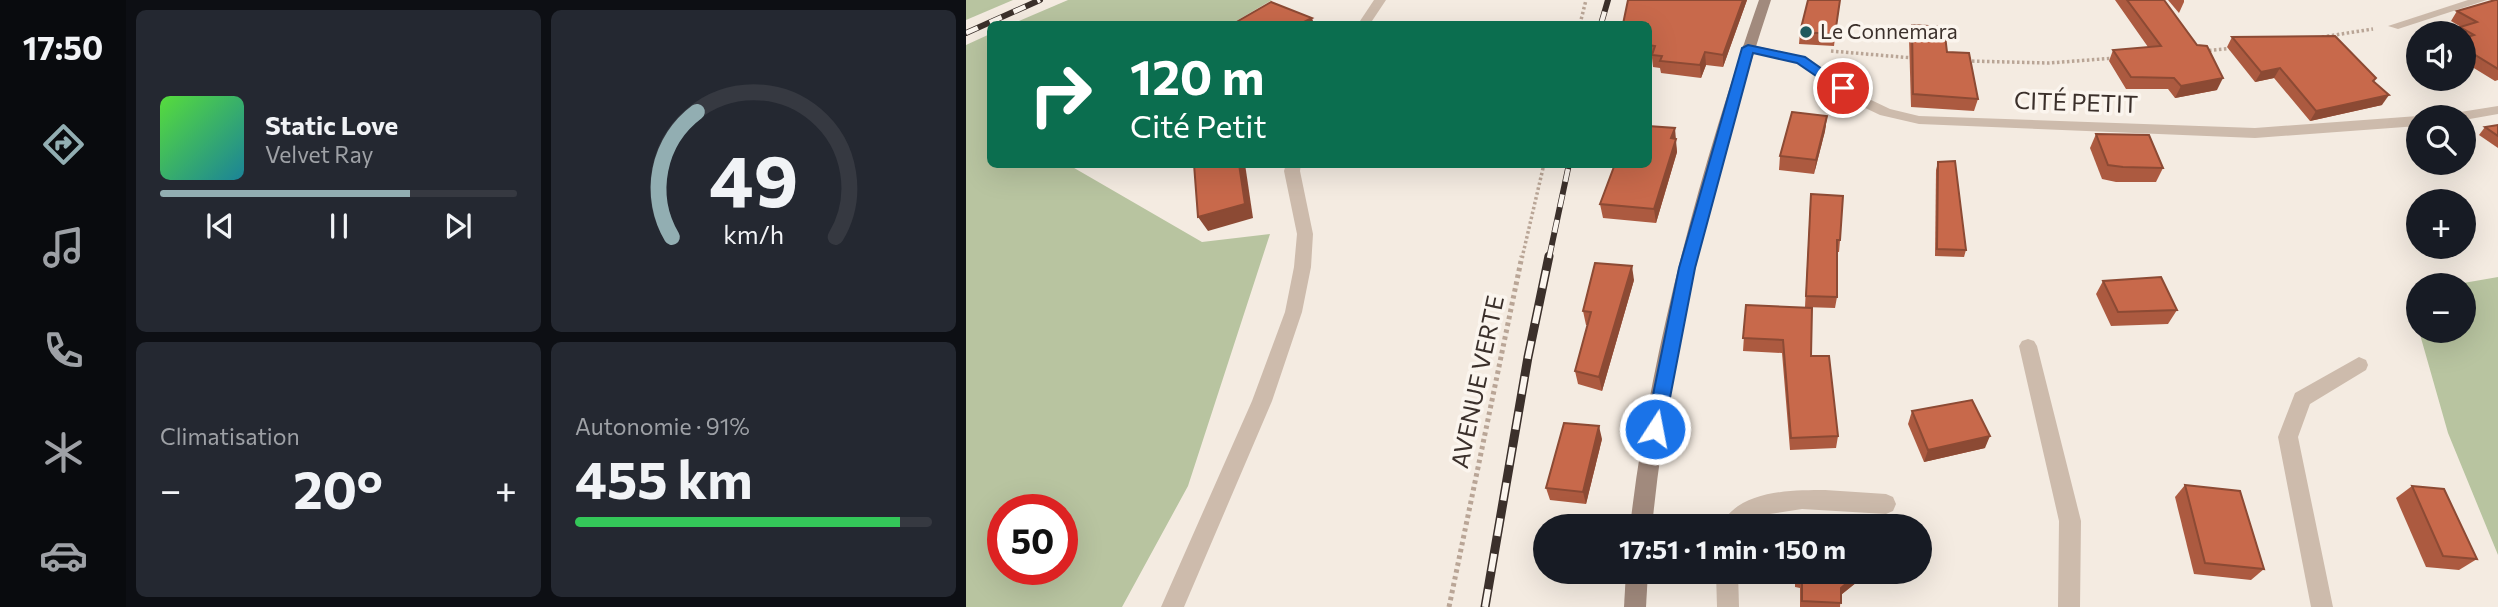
<!DOCTYPE html>
<html lang="fr">
<meta charset="utf-8">
<style>
:root{--surface:#171b24;--page:#242831;--text:#f1f3f6;--muted:#9ea1a6;--line:#363941;--accent:#92aeb2}
body{margin:0;font-family:Commissioner,sans-serif;background:var(--page);color:var(--text);height:100vh;display:flex;flex-direction:column;font-size:26px;white-space:nowrap}
*{box-sizing:border-box;margin:0}
p{font-size:23px;color:var(--muted)}
.icon{flex:none;width:38px;height:38px;fill:none;stroke:currentColor;stroke-width:2;stroke-linecap:round;stroke-linejoin:round}
.map{position:relative;flex:1;overflow:hidden}
.panel{display:flex;flex-direction:column;gap:10px;padding:10px;background:#0d0f14;width:840px}
.panel>*{flex:none}
.guide{position:absolute;left:21px;top:21px;width:665px;height:147px;border-radius:10px;box-shadow:0 7px 28px #0002;background:#0b6e4f;color:#fff;overflow:hidden}
.buttons{position:absolute;left:1440px;top:21px;display:grid;gap:14px}
.buttons a{display:grid;place-items:center;width:70px;height:70px;border-radius:50%;background:var(--surface);box-shadow:0 7px 28px #0002;font-size:35px}
.speed{position:absolute;left:21px;top:494px;display:flex;gap:14px;font-size:35px;font-weight:700;text-align:center}
.speed>*{display:grid;place-content:center;width:91px;height:91px;border-radius:50%;background:var(--surface);box-shadow:0 7px 28px #0002;line-height:1}
.speed .limit{border:10px solid #d22;background:#fff;color:#111}
.pin{position:absolute;display:grid;place-items:center;width:60px;height:60px;color:#fff;margin:-30px;border:4px solid #fff;border-radius:50%;box-shadow:0 2px 7px #0007}
.me{position:absolute;width:77px;margin:-38px;rotate:11deg;stroke-linejoin:round;filter:drop-shadow(0 0 5px #0008)}
.turn{display:flex;align-items:center;gap:24px;height:147px;padding:0 28px;font-size:32px}
.turn .icon{width:91px;height:91px;stroke-width:2.5}
.turn b{display:block;font-size:49px;line-height:60px}
.big{font-size:52px;font-weight:700;line-height:1.1}
.panel .tile{flex:1;display:flex;flex-direction:column;justify-content:center;gap:10px;min-width:0;padding:0 24px;border-radius:10px;background:var(--page)}
.panel .dial{align-items:center;gap:0}
.dial svg{height:182px;overflow:visible;fill:none;stroke:var(--line);stroke-width:7;stroke-linecap:round;text-anchor:middle}
.dial text{fill:var(--text);stroke:none}
.song{display:flex;align-items:center;gap:21px}
.cover{width:84px;height:84px;border-radius:10px;background:linear-gradient(135deg,hsl(110 70% 55%),hsl(190 70% 35%))}
.played{height:7px;border-radius:4px;background:linear-gradient(90deg,var(--accent) 70%,var(--line) 70%)}
.keys{display:flex;justify-content:space-around;direction:ltr}
.heat{display:flex;justify-content:space-between;align-items:center;font-size:38px;direction:ltr}
.charge{height:10px;border-radius:5px;background:linear-gradient(90deg,#34c759 91%,var(--line) 0)}
.panel .tiles{flex:1;display:grid;gap:10px;grid-template-columns:repeat(2,1fr)}
.trip{position:absolute;left:567px;top:514px;width:399px;height:70px;border-radius:35px;background:var(--surface);box-shadow:0 7px 28px #0002;font-weight:700;line-height:70px;text-align:center}
main{display:flex;flex:1;min-height:0}
.tabs{display:flex;flex-direction:column;width:126px;justify-content:space-around;align-items:center;background:#090b0e;color:var(--muted)}
.tabs .icon{width:49px;height:49px}
.tabs .active{color:var(--accent)}
.tabs b{font-size:32px;color:var(--text)}
.map>svg:first-child{display:block}
</style>
<main>
<nav class="tabs">
<b>17:50</b>
<svg class="icon active" aria-label="directions" viewBox="0 0 24 24"><path d="M12 3l9 9-9 9-9-9zM9 14v-3h6M13 9l2 2-2 2"/></svg>
<svg class="icon" aria-label="music" viewBox="0 0 24 24"><path d="M9 18V5l10-2v13"/><circle cx="6" cy="18" r="3"/><circle cx="16" cy="16" r="3"/></svg>
<svg class="icon" aria-label="phone" viewBox="0 0 24 24"><path d="M5 4h4l2 5-3 2q2 4 5 5l2-3 5 2v4C11 20 4 13 5 4z"/></svg>
<svg class="icon" aria-label="climate" viewBox="0 0 24 24"><path d="M12 3v18M4 7l16 10M4 17L20 7"/></svg>
<svg class="icon" aria-label="car" viewBox="0 0 24 24"><path d="M5 17H2v-5l4-1 3-4h7l3 4 3 1v5h-3M9 17h6M6 11h13"/><circle cx="7" cy="17" r="2"/><circle cx="17" cy="17" r="2"/></svg>
</nav>
<section class="panel">
<div class="tiles">
<div class="tile">
<div class="song"><i class="cover"></i><div><b>Static Love</b><p>Velvet Ray</p></div></div>
<div class="played"></div>
<div class="keys"><svg class="icon" aria-label="previous" viewBox="0 0 24 24"><path d="M18 5L8 12l10 7zM5 5v14"/></svg><svg class="icon" aria-label="pause" viewBox="0 0 24 24"><path d="M8 5v14M16 5v14"/></svg><svg class="icon" aria-label="next" viewBox="0 0 24 24"><path d="M6 5l10 7-10 7zM19 5v14"/></svg></div>
</div>
<div class="tile dial"><svg viewBox="0 0 100 80">
<path d="M14 69A42 42 0 1 1 86 69"/>
<path d="M14 69A42 42 0 0 1 25 14" stroke="#92aeb2"/>
<text x="50" y="56" font-size="32" font-weight="700">49</text>
<text x="50" y="72" font-size="11">km/h</text>
</svg></div>
<div class="tile"><p>Climatisation</p>
<div class="heat"><a>−</a><b class="big">20°</b><a>+</a></div>
</div>
<div class="tile"><p>Autonomie · 91%</p><b class="big">455 km</b><div class="charge"></div></div>
</div>
</section>
<div class="map">
<svg width="1532" height="607" viewBox="0 0 1532 607">
<rect width="100%" height="100%" fill="#f4ebe1"/>
<g fill="#b8c4a0" fill-rule="evenodd">
<polygon points="0,0 47,0 0,20"/>
<polygon points="102,0 306,0 265,24 46,24"/>
<path d="M24,34V164L103,165L236,242L304,234L222,486L156,607H0V45ZM96,509V569H37V509Z"/>
<polygon points="1532,277 1532,555 1482,433 1453,331 1498,331 1498,285 1486,285"/>
</g>
<g fill="none" stroke-linecap="round" stroke-linejoin="round">
<g stroke="#b9a596" stroke-width="3.5" stroke-dasharray="2.5 2.5" stroke-linecap="butt">
<polyline points="614,24 620,0"/>
<polyline points="1356,37 1407,29"/>
<polyline points="865,51 947,58"/>
<polyline points="1238,51 1268,48"/>
<polyline points="1001,61 1083,63 1149,58"/>
<polyline points="556,258 578,164"/>
</g>
<polyline stroke="#b9a596" stroke-width="5" stroke-dasharray="3.5 3.5" stroke-linecap="butt" points="483,607 556,256"/>
<g fill="#cdbbac" fill-rule="evenodd">
<polygon points="1062,339 1068,341 1071,346 1115,521 1114,607 1092,607 1093,521 1053,346 1056,341"/>
<path d="M859,490L920,494L927,497L930,504L927,511L920,514L836,509L797,515L780,527H754C771,490 825,490 859,490Z"/>
<polygon points="750,572 772,572 773,607 751,607"/>
</g>
<g fill="#cdbbac" fill-rule="evenodd">
<polygon points="408,0 420,0 404,24 392,24"/>
<polygon points="1502,0 1521,0 1432,29 1422,26"/>
<polygon points="782,44 840,57 903,99 924,109 953,116 1289,128 1452,116 1455,117 1452,117 1452,126 1289,138 953,124 914,115 893,105 831,63 777,51 777,45"/>
<polygon points="1532,106 1532,114 1498,120 1498,117 1481,117 1488,113"/>
<polygon points="320,164 335,164 334,171 347,234 345,267 336,312 306,401 218,607 195,607 286,401 319,312 328,267 331,234 318,171"/>
<polygon points="1393,357 1400,360 1402,365 1400,370 1344,404 1332,437 1367,607 1345,607 1312,437 1329,393"/>
</g>
<g fill="#a18a7d" fill-rule="evenodd">
<path d="M793,0H805C750,166 703,353 686,527H664C684,352 735,166 793,0Z"/>
<polygon points="660,572 682,572 680,607 658,607"/>
</g>
<g stroke="#3b302b" stroke-width="6">
<g id="rail-far1">
<polyline points="635,24 642,0"/>
<polyline points="0,33 74,0"/>
<polyline points="583,258 603,164"/>
</g>
</g>
<g stroke="#3b302b" stroke-width="9">
<polyline id="rail" points="519,607 562,357 583,256"/>
</g>
<use href="#rail-far1" stroke="#fbf5ee" stroke-width="4.5" stroke-dasharray="13" stroke-linecap="butt"/>
<use href="#rail" stroke="#fbf5ee" stroke-width="6" stroke-dasharray="18" stroke-linecap="butt"/>
</g>
<g fill="#ac5a40">
<polygon points="662,0 781,0 757,67 740,65 735,78 695,73 694,68 687,67 686,58 682,57 682,24"/>
<polygon points="874,0 868,46 833,44 834,32"/>
<polygon points="1149,0 1198,0 1251,90 1209,98 1202,89 1160,89 1143,61 1147,50 1182,47"/>
<polygon points="1202,0 1218,0 1218,2 1213,13"/>
<polygon points="1532,0 1532,80 1529,81 1498,62 1498,33 1490,33 1495,27 1485,21 1491,11"/>
<polygon points="946,25 981,52 1012,99 1008,111 945,107 943,38"/>
<polygon points="1266,37 1408,82 1416,105 1344,121 1308,78 1289,82 1261,47"/>
<polygon points="861,116 859,131 848,174 813,170 814,156"/>
<polygon points="1532,125 1532,148 1513,135 1519,127"/>
<polygon points="1130,134 1197,168 1190,182 1150,182 1136,179 1124,148"/>
<polygon points="709,139 711,152 690,223 637,218 634,204"/>
<polygon points="972,162 1000,250 998,257 969,256 970,170"/>
<polygon points="844,205 874,240 873,252 871,252 871,297 869,308 839,307"/>
<polygon points="668,280 636,391 612,384 609,371 622,325 620,325 617,311"/>
<polygon points="1137,281 1211,310 1202,324 1145,326 1130,294"/>
<polygon points="780,305 845,356 872,436 870,448 824,450 816,353 777,351"/>
<polygon points="946,411 1019,448 958,462 942,424"/>
<polygon points="636,439 620,504 584,500 580,488"/>
<polygon points="1219,485 1298,569 1285,580 1228,574 1209,497"/>
<polygon points="1446,486 1511,559 1493,570 1460,567 1430,498"/>
<polygon points="829,572 894,572 891,582 875,595 874,607 834,607 834,588 829,587"/>
</g>
<g fill="#8c4a34">
<polygon points="777,0 781,0 757,67 757,55"/>
<polygon points="346,18 348,24 334,24"/>
<polygon points="739,52 740,65 735,78 734,65"/>
<polygon points="1314,68 1308,78 1289,82 1295,72"/>
<polygon points="1257,78 1251,90 1209,98 1215,86"/>
<polygon points="1423,95 1416,105 1344,121 1350,111"/>
<polygon points="861,116 859,131 848,174 850,160"/>
<polygon points="709,128 711,152 690,223 688,209 705,138"/>
<polygon points="273,164 279,164 287,218 242,231 232,217"/>
<polygon points="666,266 668,280 636,391 633,377"/>
<polygon points="633,426 636,439 620,504 617,492"/>
<polygon points="1024,436 1019,448 958,462 962,450"/>
<polygon points="894,572 891,582 872,597 875,588"/>
</g>
<g fill="#c8694b" stroke="#8c4a34" stroke-width="2">
<polygon points="662,0 777,0 757,55 739,52 734,65 694,61 696,56 686,55 689,46 682,45 682,24 657,24"/>
<polygon points="842,0 874,0 869,34 834,32"/>
<polygon points="1161,0 1198,0 1231,45 1241,46 1257,78 1215,86 1208,78 1165,77 1147,50 1195,46"/>
<polygon points="1529,0 1532,0 1532,69 1498,48 1498,38 1508,35 1494,27 1511,22 1491,11"/>
<polygon points="305,2 346,18 334,24 267,24"/>
<polygon points="946,25 978,27 981,52 1003,53 1012,99 947,94"/>
<polygon points="1369,36 1410,78 1407,81 1423,95 1350,111 1314,68 1295,72 1266,37"/>
<polygon points="826,112 861,116 850,160 814,156"/>
<polygon points="1532,125 1532,136 1519,127"/>
<polygon points="682,126 709,128 705,138 710,139 688,209 634,204 649,164 682,164"/>
<polygon points="1130,134 1183,135 1197,168 1157,167 1142,165"/>
<polygon points="989,161 1000,250 971,249 972,162"/>
<polygon points="228,164 273,164 279,204 232,217"/>
<polygon points="845,194 877,196 874,240 871,240 871,297 840,296"/>
<polygon points="629,263 666,266 633,377 609,371 625,312 617,311"/>
<polygon points="1195,277 1211,310 1152,312 1137,281"/>
<polygon points="780,305 846,308 845,356 863,356 872,436 825,438 817,340 777,338"/>
<polygon points="1006,400 1024,436 962,450 946,411"/>
<polygon points="598,423 633,426 617,492 580,488"/>
<polygon points="1219,485 1274,491 1298,569 1239,563"/>
<polygon points="1446,486 1478,489 1511,559 1477,556"/>
<polygon points="831,572 894,572 875,588 875,603 836,601 836,578 831,578"/>
</g>
<polygon fill="#1a73e8" stroke="#114b97" stroke-width="2" points="782,45 839,57 883,88 872,91 831,63 787,53 729,268 698,429 689,437 680,429 713,268 776,48"/>
<circle fill="#1f5a5e" stroke="#fbf5ee" stroke-width="2.5" cx="840" cy="32" r="7"/>
<g text-anchor="middle" stroke-width="7" stroke-linejoin="round" paint-order="stroke">
<g font-size="21" fill="#3b302b" stroke="#fbf5ee" text-anchor="start">
<text x="854" y="39">Le Connemara</text>
</g>
<g font-size="24" fill="#3b302b" stroke="#fbf5ee">
<text transform="translate(1110 103) rotate(2)" y="8">CITÉ PETIT</text>
<text transform="translate(512 382) rotate(-78)" y="8">AVENUE VERTE</text>
</g>
</g>
</svg>
<div class="buttons">
<a><svg class="icon" aria-label="sound" viewBox="0 0 24 24"><path d="M4 9h4l5-4v14l-5-4H4zM17 9q2 3 0 6"/></svg></a>
<a><svg class="icon" aria-label="search" viewBox="0 0 24 24"><circle cx="10" cy="10" r="6"/><path d="M15 15l6 6"/></svg></a>
<a>+</a>
<a>−</a>
</div>
<div class="speed"><div class="limit">50</div></div>
<div class="pin" style="left:877px;top:88px;background:#d93025"><svg class="icon" aria-label="arrive" viewBox="0 0 24 24"><path d="M6 21V4h12l-3 4 3 4H6"/></svg></div>
<svg class="me" style="left:689px;top:429px" viewBox="-20 -20 40 40"><circle r="17" fill="#1a73e8" stroke="#fff" stroke-width="3"/><path d="M0-11L8 9 0 5-8 9z" fill="#fff"/></svg>
<div class="trip">17:51 · 1 min · 150 m</div>
<div class="guide">
<div class="turn"><svg class="icon" aria-label="right" viewBox="0 0 24 24"><path d="M7 20v-9h11M14 6l5 5-5 5"/></svg><div><b>120 m</b>Cité Petit</div></div>
</div>
</div>
</main>
